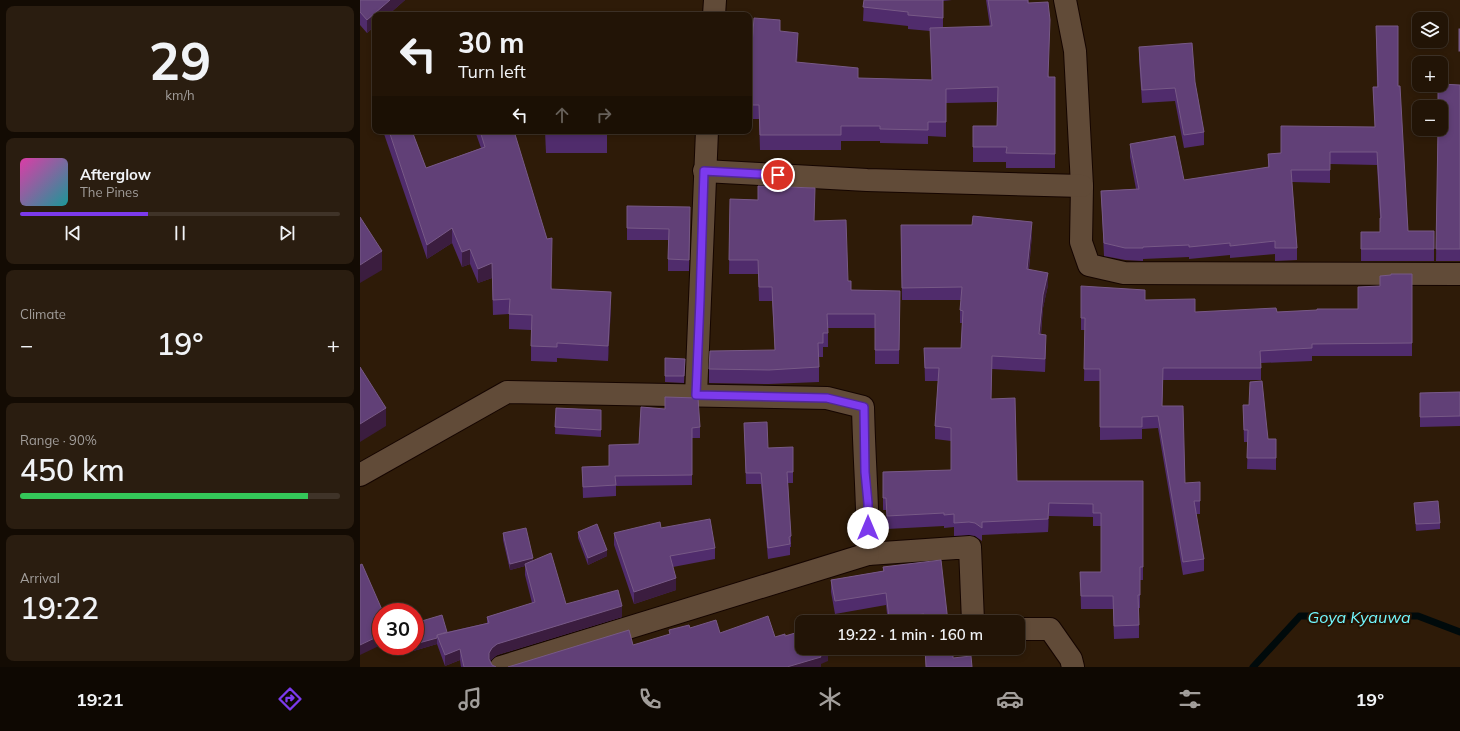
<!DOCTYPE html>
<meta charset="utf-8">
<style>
:root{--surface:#221406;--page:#2a1d10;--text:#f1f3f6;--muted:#a29e9b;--line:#3f3328;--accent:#7c3aed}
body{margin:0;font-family:Mulish,sans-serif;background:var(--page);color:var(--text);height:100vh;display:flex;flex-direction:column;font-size:15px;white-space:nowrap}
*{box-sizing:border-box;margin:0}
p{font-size:13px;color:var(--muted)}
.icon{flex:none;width:22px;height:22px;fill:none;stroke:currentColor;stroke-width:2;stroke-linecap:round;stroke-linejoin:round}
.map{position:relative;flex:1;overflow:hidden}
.side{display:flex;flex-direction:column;gap:6px;padding:6px;background:#130b03;width:360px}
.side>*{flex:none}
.guide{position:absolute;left:12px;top:12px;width:380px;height:122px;border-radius:8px;box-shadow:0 2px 6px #0003,0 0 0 1px var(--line);background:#221406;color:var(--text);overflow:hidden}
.fabs{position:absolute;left:1052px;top:12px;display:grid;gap:8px}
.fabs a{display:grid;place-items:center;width:36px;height:36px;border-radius:8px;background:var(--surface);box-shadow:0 2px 6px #0003,0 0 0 1px var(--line);font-size:20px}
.speed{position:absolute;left:12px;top:603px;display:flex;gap:8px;font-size:20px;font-weight:700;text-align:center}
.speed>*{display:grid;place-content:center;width:52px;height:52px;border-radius:50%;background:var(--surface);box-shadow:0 2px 6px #0003,0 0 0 1px var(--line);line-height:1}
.speed .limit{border:6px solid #d22;background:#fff;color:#111}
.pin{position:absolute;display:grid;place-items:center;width:34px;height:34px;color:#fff;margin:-17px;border:2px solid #fff;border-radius:50%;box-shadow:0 1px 4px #0007}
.me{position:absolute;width:44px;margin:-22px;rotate:0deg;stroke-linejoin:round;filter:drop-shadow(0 0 3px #0008)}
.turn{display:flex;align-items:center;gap:14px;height:84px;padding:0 20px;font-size:18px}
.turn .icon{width:52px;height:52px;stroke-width:2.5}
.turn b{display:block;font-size:28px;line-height:34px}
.lanes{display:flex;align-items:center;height:38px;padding:0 20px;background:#0003;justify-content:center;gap:20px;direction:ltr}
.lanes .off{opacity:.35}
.big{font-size:30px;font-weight:600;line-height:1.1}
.side .widget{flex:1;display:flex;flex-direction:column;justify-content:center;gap:6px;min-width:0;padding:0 14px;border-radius:8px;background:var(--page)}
.side .dial{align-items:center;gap:0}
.dial b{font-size:52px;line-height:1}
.song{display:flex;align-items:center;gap:12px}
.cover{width:48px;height:48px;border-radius:6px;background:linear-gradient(135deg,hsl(320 70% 55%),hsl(180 70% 35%))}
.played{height:4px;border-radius:2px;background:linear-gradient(90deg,var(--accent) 40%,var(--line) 40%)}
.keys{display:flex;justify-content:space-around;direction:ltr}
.heat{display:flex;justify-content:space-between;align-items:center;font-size:22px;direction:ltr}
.charge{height:6px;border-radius:3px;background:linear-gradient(90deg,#34c759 90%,var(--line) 0)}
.trip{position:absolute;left:435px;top:615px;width:230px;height:40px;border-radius:8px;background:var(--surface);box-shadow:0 2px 6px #0003,0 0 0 1px var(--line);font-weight:600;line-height:40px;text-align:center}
.dock{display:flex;height:64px;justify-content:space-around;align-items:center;background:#0e0802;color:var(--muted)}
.dock .icon{width:28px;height:28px}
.dock .active{color:var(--accent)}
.dock b{font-size:18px;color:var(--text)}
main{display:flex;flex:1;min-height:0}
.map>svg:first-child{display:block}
</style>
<main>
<section class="side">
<div class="widget dial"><b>29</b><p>km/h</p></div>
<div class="widget">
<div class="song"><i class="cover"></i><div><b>Afterglow</b><p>The Pines</p></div></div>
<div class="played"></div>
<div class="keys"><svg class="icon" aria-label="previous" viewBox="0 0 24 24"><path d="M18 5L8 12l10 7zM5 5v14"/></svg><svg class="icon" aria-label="pause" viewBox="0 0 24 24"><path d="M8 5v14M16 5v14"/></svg><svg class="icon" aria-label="next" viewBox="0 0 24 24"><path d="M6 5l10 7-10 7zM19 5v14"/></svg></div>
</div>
<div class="widget"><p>Climate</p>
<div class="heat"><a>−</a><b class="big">19°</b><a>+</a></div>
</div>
<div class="widget"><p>Range · 90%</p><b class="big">450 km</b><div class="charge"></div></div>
<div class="widget"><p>Arrival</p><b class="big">19:22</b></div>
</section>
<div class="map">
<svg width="1100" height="667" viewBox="0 0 1100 667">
<rect width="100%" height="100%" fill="#2e1b08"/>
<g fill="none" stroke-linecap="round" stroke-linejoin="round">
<polyline stroke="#000a0b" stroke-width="7" points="893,667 940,616 1058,616 1100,632"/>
<g stroke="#150500" stroke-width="24">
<g id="street">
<polyline points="705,0 715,51 722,186 721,242 729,265 764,273 1100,274"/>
<polyline points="354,15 355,0"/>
<polyline points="344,171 507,180 722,186"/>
<polyline points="336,395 347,131"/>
<path d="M0,475L147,392L467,398L503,407C504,456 508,505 508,554L610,547L613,622"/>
<polyline points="658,629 690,629 711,659 713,667"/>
<polyline points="141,667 508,554"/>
</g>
</g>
<use href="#street" stroke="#614b38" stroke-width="22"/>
</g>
<g fill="#502c6c">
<polygon points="0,0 45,0 28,15 15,15 15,26 7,33 0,25"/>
<polygon points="504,0 592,0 583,1 583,28 630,27 626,0 668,0 689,77 695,77 695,168 646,168 646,162 613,162 613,126 637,126 638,102 586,103 586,137 568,136 568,144 520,143 520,141 481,141 481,150 400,150 399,119 390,119 390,73 420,31 438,47 437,63 498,78 572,80 570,31 548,29 548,26 503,21"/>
<polygon points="1016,26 1038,86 1048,231 1074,231 1074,261 1001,261 1001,232 1020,232 1020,218 1017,165 970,164 970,183 932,182 937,248 937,260 915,261 915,254 870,258 870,255 829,259 829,257 783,259 783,261 765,260 744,256 741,191 776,189 770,157 770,144 824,180 908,168 908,154 921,153 1015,127 1013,87 1017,87"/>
<polygon points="779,47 835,82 844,132 844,145 824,148 815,101 782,103 779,60"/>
<polygon points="1100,85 1100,261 1076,261 1078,129"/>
<polygon points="23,131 52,131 66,168 121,148 115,131 154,131 192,289 251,307 248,361 197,358 197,362 171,361 171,330 149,329 149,314 133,315 132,278 118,283 110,264 102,267 92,243 67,259"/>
<polygon points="185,131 247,131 247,153 186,153"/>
<polygon points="370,199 398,200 454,221 488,281 491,290 540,291 539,364 515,364 515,328 468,328 468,347 463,347 463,357 459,357 459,382 409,384 349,383 349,369 415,350 412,301 399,301 398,274 369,274"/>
<polygon points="267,206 330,219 329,271 308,271 308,240 267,240"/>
<polygon points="541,225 672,235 669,269 688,285 683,308 681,335 686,348 685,372 632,369 631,399 657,481 783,481 783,580 780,580 780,608 779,608 779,638 754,639 753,609 721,609 720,572 741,572 741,526 733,526 733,517 689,516 688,532 622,535 622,541 615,536 609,535 594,536 594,527 584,528 584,526 527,529 526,510 523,510 523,472 591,470 591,441 575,439 575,426 578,381 565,381 564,348 601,348 602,323 600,323 600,310 601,300 542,300"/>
<polygon points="1052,274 1052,356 952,356 952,361 901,363 901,380 803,380 802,406 825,483 840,501 840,514 836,514 844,559 844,571 823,575 798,428 782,429 782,439 740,440 740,381 724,381 725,330 721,330 721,318 785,300 835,312 917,312 998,309 1020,286"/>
<polygon points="305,358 325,359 324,383 305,382"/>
<polygon points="1100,392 1100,426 1060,427 1060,393"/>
<polygon points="883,405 908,439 916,458 916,470 887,469 888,442 884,442"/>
<polygon points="281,407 340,427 340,438 332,438 332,485 256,486 256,496 223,498 222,467 249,466 279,444"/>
<polygon points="196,408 241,410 241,437 195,434"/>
<polygon points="384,423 408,448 433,472 433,483 428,483 431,536 431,547 430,547 430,555 408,559 401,484 386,484"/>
<polygon points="1054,503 1080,523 1080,529 1056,531"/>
<polygon points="301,528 355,548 355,559 313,567 316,590 274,604 254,545 254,533"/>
<polygon points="218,532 247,556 228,565 218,538"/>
<polygon points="143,533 173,561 206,604 262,617 137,655 132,659 130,661 132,665 136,667 101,667 100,660 85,666 77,644 50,652 48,646 55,646 55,623 87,632 127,623 127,617 172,603 165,575 165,566 150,570 143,540"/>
<polygon points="523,567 588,622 528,622 526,605 475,614 471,592 471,580 523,571"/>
</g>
<g fill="#3b1d3f">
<polygon points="30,0 45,0 28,15 15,15 15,26 7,33 7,20"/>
<polygon points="438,33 438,47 436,77 436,62"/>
<polygon points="330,207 330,219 329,271 329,260"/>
<polygon points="672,222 672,235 667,282 667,269"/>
<polygon points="92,228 92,243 67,259 67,245"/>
<polygon points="110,249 110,264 102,267 102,252"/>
<polygon points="22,251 22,270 0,283 0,265"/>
<polygon points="132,263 132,278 118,283 118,269"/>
<polygon points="688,273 688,285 683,308 679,347 679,334 683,295"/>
<polygon points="251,292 251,307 248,361 248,346"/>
<polygon points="686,335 686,348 685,372 685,359"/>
<polygon points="632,356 632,369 631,412 631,399"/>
<polygon points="26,408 26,426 0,442 0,424"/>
<polygon points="689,503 689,516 688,532 688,519"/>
<polygon points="247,550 247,556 228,565 228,558"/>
<polygon points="173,558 173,565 165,564 165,566 150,570 150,564"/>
<polygon points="316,578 316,590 274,604 274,592"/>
<polygon points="262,606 262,617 137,655 132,659 129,664 129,653 132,648 137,644"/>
<polygon points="21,635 21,645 0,655 0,645"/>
<polygon points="77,638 77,644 50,652 50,646 55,646 55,644"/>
<polygon points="100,649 100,660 85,666 85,655"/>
<polygon points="468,651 468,661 461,664 461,667 427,667 459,653"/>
</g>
<g fill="#614077" stroke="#775986">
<polygon points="0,0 30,0 7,20 0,12"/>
<polygon points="504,0 583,0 583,18 548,15 548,12 503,7"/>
<polygon points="628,0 668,0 668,3 688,2 690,20 688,77 695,77 695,154 646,153 647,147 613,147 613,126 637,126 638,87 586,89 586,122 568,122 568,130 520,129 520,126 481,126 481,135 400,135 399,105 390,105 390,73 394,18 420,20 420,31 438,33 436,62 498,68 498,78 572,80 570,28 632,26"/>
<polygon points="1016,26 1038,26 1038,86 1040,86 1048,231 1074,231 1074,249 1001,249 1001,232 1020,232 1020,218 1021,218 1017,152 970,152 970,170 931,170 937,248 915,248 915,241 870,246 870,243 829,247 829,245 783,247 783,248 765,248 744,243 741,191 779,189 770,144 815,136 824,180 909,167 908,154 921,153 921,126 1015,127 1013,87 1018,87"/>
<rect x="1099" y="29" width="1" height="22"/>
<polygon points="832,43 835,82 844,132 824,135 815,88 782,90 779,47"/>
<polygon points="1081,84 1100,85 1100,249 1076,249 1078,129 1081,129 1081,107 1078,107 1078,85"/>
<polygon points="29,131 52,131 66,168 125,147 120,131 154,131 187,239 192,238 191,289 251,292 248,346 197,343 197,347 171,346 172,315 149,314 150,299 133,300 132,263 118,269 110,249 102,252 92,228 67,245"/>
<rect x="186" y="131" width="61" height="3"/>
<polygon points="398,186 455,188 454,221 486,220 488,281 491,281 491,290 540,291 539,350 515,350 515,314 467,314 468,333 463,333 463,343 458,343 459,367 409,370 349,369 350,351 415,350 412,287 399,287 398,260 369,260 370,199 398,200"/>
<polygon points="267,206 330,207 329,260 308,259 309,229 267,228"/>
<polygon points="613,216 672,222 667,269 688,273 683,295 679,334 686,335 685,359 632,356 631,399 655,398 657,481 783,481 783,567 780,567 780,595 778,595 779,625 754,626 753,596 721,596 720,572 741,572 741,513 733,513 733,504 689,503 688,519 622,522 622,528 615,523 609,522 594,523 594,514 584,515 584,513 527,516 526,498 523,498 523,472 591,470 591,428 575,426 579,368 565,368 564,348 601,348 603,311 600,310 602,287 542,288 541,225 612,225"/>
<polygon points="0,217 22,251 0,265"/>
<polygon points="1031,274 1052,274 1052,343 952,344 952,348 900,351 901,368 803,368 802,406 823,406 825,483 840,482 840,501 834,501 844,559 823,562 798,416 782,417 782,427 740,427 740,369 724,369 725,318 721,318 721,286 785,290 785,300 835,299 835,312 916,308 917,312 957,310 957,309 998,309 998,287 1020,286 1020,276 1031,275"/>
<polygon points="305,358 325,359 324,376 305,376"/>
<polygon points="0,367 26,408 0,424"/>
<polygon points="902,381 908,439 916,439 916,458 887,458 888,430 884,430 883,405 889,405 890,382"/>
<polygon points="1100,392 1100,416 1060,417 1060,393"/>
<polygon points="305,397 338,398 340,427 332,428 332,475 255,476 256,485 223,487 222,467 249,466 249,445 279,444 281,407 305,409"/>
<polygon points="196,408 241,410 241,430 195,427"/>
<polygon points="407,422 408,448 433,447 433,472 427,472 431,536 429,537 430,544 408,548 401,473 386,473 384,423"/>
<polygon points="1078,501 1080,523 1056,524 1054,503"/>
<polygon points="350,519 355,548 310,556 316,578 274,592 254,533 300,522 301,528"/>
<polygon points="237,524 247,550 228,558 218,532"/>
<polygon points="166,528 173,558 150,564 143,533"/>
<polygon points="191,553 206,604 258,590 262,606 137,644 132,648 129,653 129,659 132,665 136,667 104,667 100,649 85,655 77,635 129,623 127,617 175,602 165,564"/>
<polygon points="581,560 588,622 564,622 564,614 529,618 526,593 475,601 471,580 524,571 523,567"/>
<polygon points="2,564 23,612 21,612 21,635 0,645 0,565"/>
<polygon points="82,615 87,632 77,635 77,638 55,644 55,623"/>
<polygon points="408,616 415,637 425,634 425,636 442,631 442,648 467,648 468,651 459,653 461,657 427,667 148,667 269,630 273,645 310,634 309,630 329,625 330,628 356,620 360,633"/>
<polygon points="565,648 593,648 593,658 611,656 612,667 566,667"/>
</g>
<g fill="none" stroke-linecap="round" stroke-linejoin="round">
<g stroke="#51269a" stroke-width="10">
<polyline id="route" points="418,175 344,171 340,300 336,395 467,398 504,407 505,472 508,503 508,528"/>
</g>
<use href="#route" stroke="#7c3aed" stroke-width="7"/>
</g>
<g text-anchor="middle" stroke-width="4" stroke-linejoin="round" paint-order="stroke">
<g font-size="16" font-style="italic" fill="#72f8ff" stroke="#241202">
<text x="999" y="623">Goya Kyauwa</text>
</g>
</g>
</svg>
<div class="fabs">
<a><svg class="icon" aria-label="layers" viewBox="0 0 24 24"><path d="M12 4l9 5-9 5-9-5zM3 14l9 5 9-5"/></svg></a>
<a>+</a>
<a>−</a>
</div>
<div class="speed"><div class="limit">30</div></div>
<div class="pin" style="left:418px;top:175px;background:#d93025"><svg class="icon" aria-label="arrive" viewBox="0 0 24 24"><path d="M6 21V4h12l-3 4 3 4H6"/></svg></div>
<svg class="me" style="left:508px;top:528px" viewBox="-20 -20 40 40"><circle r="19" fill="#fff"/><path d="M0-13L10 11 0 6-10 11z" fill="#7c3aed"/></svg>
<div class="trip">19:22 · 1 min · 160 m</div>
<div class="guide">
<div class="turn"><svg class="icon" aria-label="left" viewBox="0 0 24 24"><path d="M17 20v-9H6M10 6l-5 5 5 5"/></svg><div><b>30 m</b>Turn left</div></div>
<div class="lanes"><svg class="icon" aria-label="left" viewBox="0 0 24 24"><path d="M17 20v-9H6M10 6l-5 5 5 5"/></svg><svg class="icon off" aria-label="ahead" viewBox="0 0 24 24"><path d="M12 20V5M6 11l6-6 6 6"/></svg><svg class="icon off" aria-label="right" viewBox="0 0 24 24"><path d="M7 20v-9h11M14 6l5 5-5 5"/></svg></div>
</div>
</div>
</main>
<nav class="dock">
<b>19:21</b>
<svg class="icon active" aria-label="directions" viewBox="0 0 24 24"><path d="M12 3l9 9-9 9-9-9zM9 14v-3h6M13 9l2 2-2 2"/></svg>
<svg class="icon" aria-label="music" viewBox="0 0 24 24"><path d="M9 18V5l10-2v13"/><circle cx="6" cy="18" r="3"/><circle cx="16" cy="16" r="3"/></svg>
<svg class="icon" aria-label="phone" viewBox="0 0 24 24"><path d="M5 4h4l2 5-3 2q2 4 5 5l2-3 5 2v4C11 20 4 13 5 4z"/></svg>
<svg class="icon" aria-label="climate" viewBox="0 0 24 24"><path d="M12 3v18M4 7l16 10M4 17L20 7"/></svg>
<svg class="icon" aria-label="car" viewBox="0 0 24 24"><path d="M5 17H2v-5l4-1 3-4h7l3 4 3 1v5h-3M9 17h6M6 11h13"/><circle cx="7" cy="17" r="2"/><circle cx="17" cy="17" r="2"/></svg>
<svg class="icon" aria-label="filters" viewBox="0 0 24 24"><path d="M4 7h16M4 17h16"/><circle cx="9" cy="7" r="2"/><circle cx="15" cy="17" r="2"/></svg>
<b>19°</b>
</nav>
